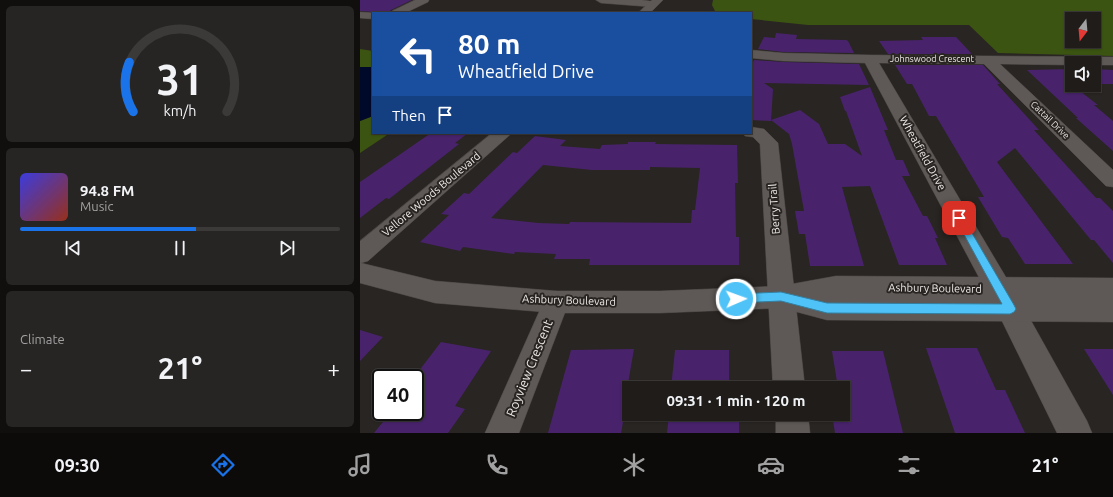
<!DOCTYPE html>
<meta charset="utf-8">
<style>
:root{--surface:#1f1c1a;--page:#272523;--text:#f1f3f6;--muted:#a1a1a2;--line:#3c3a39;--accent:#1a73e8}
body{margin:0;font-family:Ubuntu,sans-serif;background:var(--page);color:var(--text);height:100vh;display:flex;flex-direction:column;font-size:15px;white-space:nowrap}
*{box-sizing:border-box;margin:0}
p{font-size:13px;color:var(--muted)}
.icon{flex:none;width:22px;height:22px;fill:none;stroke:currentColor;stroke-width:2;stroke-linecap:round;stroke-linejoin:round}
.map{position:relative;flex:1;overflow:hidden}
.side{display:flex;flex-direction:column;gap:6px;padding:6px;background:#110f0e;width:360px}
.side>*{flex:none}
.top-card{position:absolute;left:12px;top:12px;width:380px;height:122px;border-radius:0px;box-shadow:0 1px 3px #0004,0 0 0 1px var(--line);background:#1a4fa0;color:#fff;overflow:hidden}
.needle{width:26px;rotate:196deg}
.controls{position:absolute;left:705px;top:12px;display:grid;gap:8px}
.controls a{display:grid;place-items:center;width:36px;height:36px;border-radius:0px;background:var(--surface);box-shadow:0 1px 3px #0004,0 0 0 1px var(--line);font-size:20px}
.speed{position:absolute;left:12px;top:369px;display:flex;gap:8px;font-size:20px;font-weight:700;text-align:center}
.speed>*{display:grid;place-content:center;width:52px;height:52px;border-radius:50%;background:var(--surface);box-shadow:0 1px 3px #0004,0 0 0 1px var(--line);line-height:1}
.speed .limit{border:2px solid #111;border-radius:6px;background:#fff;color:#111}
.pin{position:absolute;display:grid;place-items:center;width:34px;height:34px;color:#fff;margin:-17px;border-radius:8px;box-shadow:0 2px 6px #0006}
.me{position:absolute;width:44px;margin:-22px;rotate:88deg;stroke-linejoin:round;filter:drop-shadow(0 0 3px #0008)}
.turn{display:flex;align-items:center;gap:14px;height:84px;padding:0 20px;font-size:18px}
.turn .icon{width:52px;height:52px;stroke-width:2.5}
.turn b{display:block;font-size:28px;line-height:34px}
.then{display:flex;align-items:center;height:38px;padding:0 20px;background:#0003;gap:8px;font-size:15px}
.big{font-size:30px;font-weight:700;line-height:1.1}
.side .card{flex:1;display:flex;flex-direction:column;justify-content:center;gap:6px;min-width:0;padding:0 14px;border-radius:6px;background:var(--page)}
.side .dial{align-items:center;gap:0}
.dial svg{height:104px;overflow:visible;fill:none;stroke:var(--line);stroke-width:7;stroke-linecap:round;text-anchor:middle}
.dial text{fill:var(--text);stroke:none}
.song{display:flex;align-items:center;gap:12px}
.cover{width:48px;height:48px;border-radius:6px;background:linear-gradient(135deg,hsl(240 70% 55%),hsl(10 70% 35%))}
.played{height:4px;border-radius:2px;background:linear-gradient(90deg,var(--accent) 55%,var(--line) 55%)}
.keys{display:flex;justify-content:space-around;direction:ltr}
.heat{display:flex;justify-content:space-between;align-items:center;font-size:22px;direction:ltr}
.trip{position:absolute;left:262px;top:381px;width:228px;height:40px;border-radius:0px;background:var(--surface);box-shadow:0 1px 3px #0004,0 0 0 1px var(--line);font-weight:700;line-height:40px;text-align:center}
.dock{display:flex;height:64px;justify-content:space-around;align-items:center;background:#0c0b0a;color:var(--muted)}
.dock .icon{width:28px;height:28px}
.dock .current{color:var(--accent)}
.dock b{font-size:18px;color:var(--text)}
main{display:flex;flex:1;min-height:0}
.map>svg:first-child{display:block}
</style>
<main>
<section class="side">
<div class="card dial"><svg viewBox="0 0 100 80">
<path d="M14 69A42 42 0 1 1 86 69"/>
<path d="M14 69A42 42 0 0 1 11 31" stroke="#1a73e8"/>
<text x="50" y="56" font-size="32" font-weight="700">31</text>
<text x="50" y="72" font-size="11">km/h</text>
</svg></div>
<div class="card">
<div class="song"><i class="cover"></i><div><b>94.8 FM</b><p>Music</p></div></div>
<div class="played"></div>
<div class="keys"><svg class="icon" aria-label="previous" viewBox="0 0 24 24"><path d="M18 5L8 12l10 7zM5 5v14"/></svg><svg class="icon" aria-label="pause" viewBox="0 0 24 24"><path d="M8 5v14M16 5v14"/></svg><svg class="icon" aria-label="next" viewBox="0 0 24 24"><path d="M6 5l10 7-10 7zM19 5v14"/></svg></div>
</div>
<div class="card"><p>Climate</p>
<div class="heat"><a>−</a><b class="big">21°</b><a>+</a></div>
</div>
</section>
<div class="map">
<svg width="753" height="433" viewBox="0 0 753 433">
<rect width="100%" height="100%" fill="#292522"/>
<g fill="#3b5411" fill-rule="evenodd">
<path d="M353,0H753V56L638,53L609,25H448L391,19V13H356L352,5ZM712,19H734V41H712Z"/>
<polygon points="0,49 13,51 13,67 0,67"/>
<polygon points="13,116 13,133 30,133 0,153 0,121"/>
</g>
<polygon fill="#00092a" points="0,67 13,67 13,116 0,121"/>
<g fill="#48236b" fill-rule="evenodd">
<polygon points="0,0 52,0 31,10 28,13 0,11"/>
<polygon points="416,33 437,35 436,39 486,40 488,41 494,53 423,52 398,49 404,37 415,38"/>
<polygon points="561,37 596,37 612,54 528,54 519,41 563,40"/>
<polygon points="394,60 423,62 499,64 509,85 404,83 413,89 411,121 391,120 391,66"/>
<polygon points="535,65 623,65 640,84 637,84 679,130 674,130 736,198 740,198 753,211 753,263 734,240 731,240 655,148 637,162 713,264 665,264 648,238 642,237 618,197 624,197 576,116 569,116 552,84 547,84"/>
<polygon points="712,69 712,85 738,105 734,105 753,121 753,151 716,118 718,118 667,70"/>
<polygon points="734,69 753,70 753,84 734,84"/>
<polygon points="510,87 528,130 524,130 536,160 543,160 550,176 542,176 563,216 567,216 578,238 575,238 587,265 539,265 510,186 482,187 504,266 450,266 445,234 439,234 435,211 444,211 432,144 429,134 411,120 440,110 459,124 468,144 485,144 502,156 486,111 485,111 480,97"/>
<polygon points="71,133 108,133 95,143 99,144 29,199 26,198 0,218 0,182"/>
<path d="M175,136L206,140L200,146L240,149L242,145L268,144V142H296L295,144L377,145L378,183H375L376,237H379V265H229L230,259H194L196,254L155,252L154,254L103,247L100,251L60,242L89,215L81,214L104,193L109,194L153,152L157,153ZM183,165L232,170H290V167L340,168L335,210H332L331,223L210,222L209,224L178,223L131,218Z"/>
<polygon points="0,330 23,337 0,361"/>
<polygon points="81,342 131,351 95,406 105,409 88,433 14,433 31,412 55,412 55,376"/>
<polygon points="566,348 617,348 636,390 645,390 665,433 595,433"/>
<polygon points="274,349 266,395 268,395 261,433 188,433 211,350"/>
<polygon points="724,349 753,349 753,395"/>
<polygon points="315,350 369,350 369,388 311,388"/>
<polygon points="472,351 523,351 543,433 475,433 472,414 483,414 483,388 478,388"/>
<polygon points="309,414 379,414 379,433 307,433"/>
</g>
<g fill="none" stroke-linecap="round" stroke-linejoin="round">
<g stroke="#474341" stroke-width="1">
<g id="street">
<polygon points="55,0 69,0 68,2 45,13 30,13 32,11"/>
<polygon points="236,0 282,0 297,2 298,4 293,7 241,3"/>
<polygon points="0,12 15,13 13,13 13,19 0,18"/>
<polygon points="391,50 423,53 510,55 753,57 753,65 734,65 734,63 712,63 712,65 640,64 753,170 753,187 746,186 624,64 519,63 660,301 727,421 732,433 697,433 640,317 505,63 423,61 391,58"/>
<polygon points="391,127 404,129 418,143 445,388 413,388 400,144 393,137 385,136 383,133 391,133"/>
<polygon points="196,291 205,294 209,302 159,433 125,433 187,294"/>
<polygon points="416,414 448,414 450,433 416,433"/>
</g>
</g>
<g stroke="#474341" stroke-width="1">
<g id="secondary">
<polygon points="292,0 303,0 290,13 278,13"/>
<polygon points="132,133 152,133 8,261 1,263 75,281 196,291 300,291 421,286 476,276 753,278 753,322 467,320 422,308 300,313 196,313 75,303 0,283 0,241"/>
</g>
</g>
<use href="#street" fill="#5e5956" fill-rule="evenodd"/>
<use href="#secondary" fill="#5e5956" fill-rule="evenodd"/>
</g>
<polygon fill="#4fc3f7" stroke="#337fa1" points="599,215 602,216 654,305 656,309 654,312 650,314 467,313 421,301 376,303 372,302 370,299 372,295 376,294 421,292 467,303 642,304 595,218"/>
<g text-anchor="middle" stroke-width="4" stroke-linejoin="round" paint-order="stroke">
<g font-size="9" fill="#edeae9" stroke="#292522">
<text x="572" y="62">Johnswood Crescent</text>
<text transform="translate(690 120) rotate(44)" y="3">Cattail Drive</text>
</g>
<g font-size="11" fill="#edeae9" stroke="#292522">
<text transform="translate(563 153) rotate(61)" y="4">Wheatfield Drive</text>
<text transform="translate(71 194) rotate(-40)" y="4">Vellore Woods Boulevard</text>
<text transform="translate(414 209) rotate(-94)" y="4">Berry Trail</text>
<text transform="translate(575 288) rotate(1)" y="4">Ashbury Boulevard</text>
<text transform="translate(209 300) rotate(2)" y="4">Ashbury Boulevard</text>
</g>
<g font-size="13" fill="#edeae9" stroke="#292522">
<text transform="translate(169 368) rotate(-68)" y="5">Royview Crescent</text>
</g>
</g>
</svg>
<div class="controls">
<a><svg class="needle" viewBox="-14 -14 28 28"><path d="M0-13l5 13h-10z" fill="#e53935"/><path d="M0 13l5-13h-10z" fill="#a1a1a2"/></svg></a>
<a><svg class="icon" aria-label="sound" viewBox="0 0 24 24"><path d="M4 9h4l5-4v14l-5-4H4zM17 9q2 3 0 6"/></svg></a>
</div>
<div class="speed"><div class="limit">40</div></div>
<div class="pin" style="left:599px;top:218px;background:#d93025"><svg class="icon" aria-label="arrive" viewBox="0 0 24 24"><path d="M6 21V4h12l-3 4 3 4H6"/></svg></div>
<svg class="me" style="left:376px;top:299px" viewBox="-20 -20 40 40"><circle r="17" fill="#4fc3f7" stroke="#fff" stroke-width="3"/><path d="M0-11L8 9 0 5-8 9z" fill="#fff"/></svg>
<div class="trip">09:31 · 1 min · 120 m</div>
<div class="top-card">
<div class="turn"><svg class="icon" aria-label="left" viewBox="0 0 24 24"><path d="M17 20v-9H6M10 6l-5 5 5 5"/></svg><div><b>80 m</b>Wheatfield Drive</div></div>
<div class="then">Then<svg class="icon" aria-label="arrive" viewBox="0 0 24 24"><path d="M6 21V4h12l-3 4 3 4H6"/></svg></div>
</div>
</div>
</main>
<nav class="dock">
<b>09:30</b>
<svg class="icon current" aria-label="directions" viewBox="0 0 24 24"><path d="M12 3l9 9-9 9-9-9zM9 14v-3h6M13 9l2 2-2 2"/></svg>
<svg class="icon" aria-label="music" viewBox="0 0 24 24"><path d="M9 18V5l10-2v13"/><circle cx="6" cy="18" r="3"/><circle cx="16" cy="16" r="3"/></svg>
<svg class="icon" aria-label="phone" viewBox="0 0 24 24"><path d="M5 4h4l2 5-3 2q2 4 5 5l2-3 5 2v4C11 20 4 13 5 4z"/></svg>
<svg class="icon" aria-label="climate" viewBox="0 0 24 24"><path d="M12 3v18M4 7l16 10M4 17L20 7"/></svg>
<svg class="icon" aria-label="car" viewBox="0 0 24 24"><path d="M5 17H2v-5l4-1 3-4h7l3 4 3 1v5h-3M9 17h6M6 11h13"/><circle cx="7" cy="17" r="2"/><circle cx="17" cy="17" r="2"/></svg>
<svg class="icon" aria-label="filters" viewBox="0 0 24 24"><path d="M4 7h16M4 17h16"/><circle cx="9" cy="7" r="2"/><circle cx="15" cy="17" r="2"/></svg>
<b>21°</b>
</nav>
